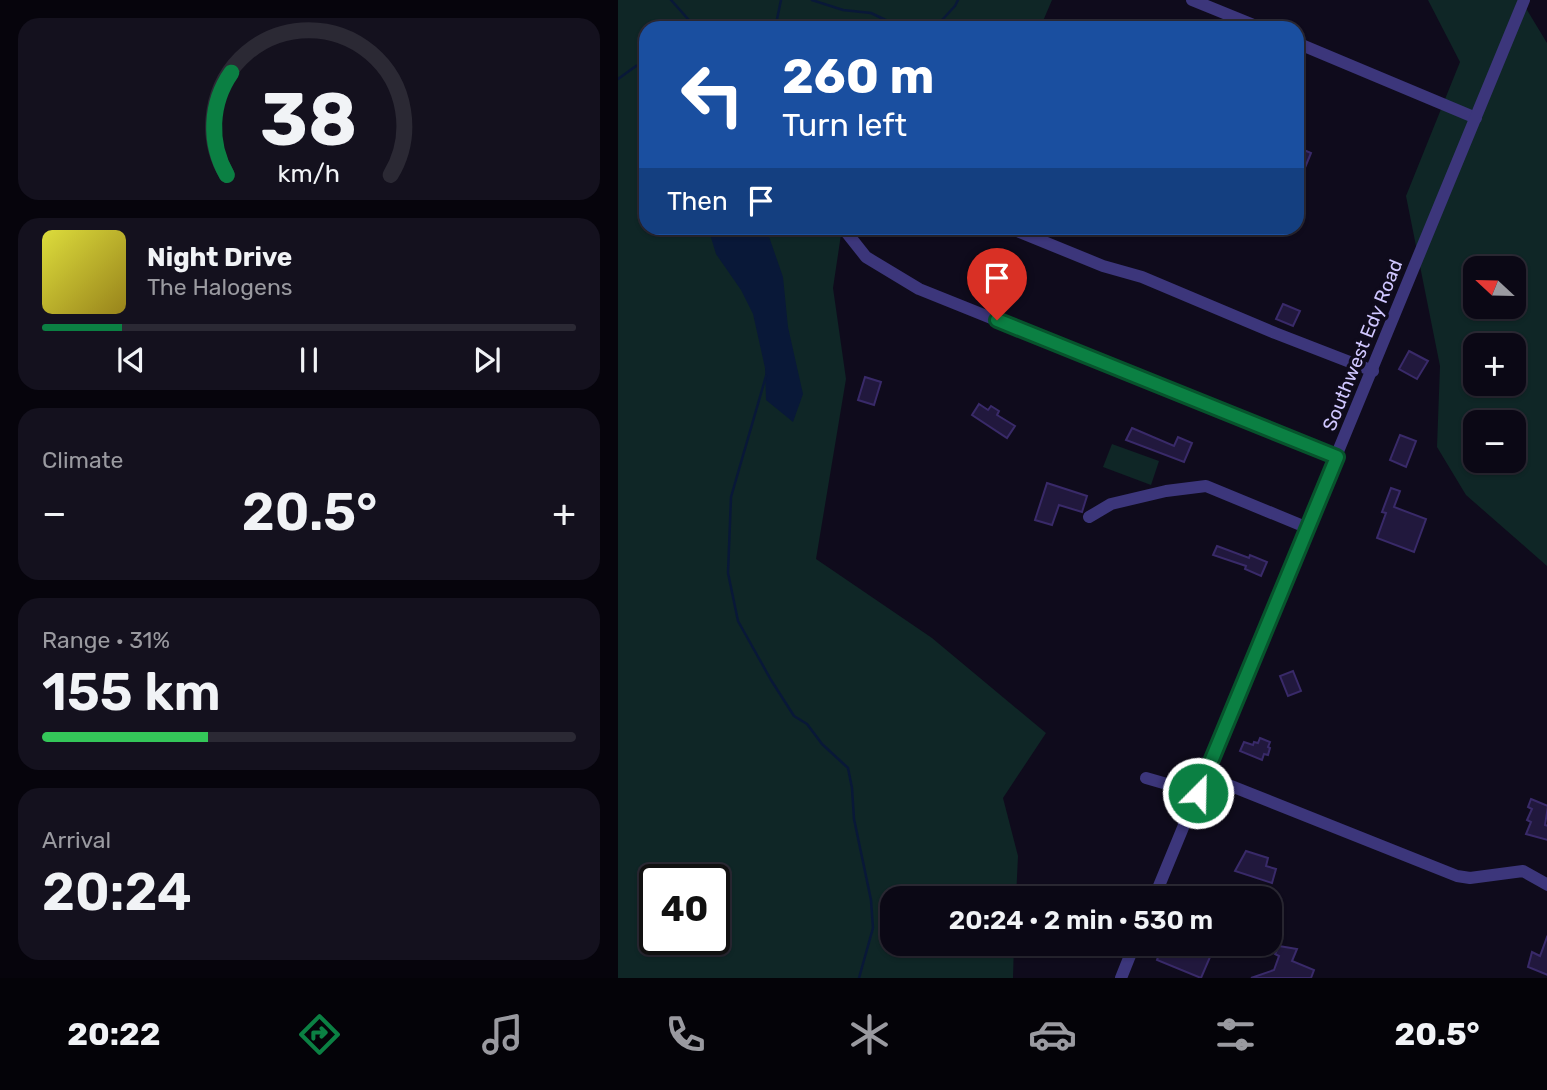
<!DOCTYPE html>
<meta charset="utf-8">
<style>
:root{--surface:#0b0815;--page:#14111e;--text:#f1f3f6;--muted:#9a9aa0;--line:#2b2934;--accent:#0b8043}
body{margin:0;font-family:Rubik,sans-serif;background:var(--page);color:var(--text);height:100vh;display:flex;flex-direction:column;font-size:26px;white-space:nowrap}
*{box-sizing:border-box;margin:0}
p{font-size:23px;color:var(--muted)}
.icon{flex:none;width:38px;height:38px;fill:none;stroke:currentColor;stroke-width:2;stroke-linecap:round;stroke-linejoin:round}
.map{position:relative;flex:1;overflow:hidden}
.panel{display:flex;flex-direction:column;gap:18px;padding:18px;background:#06040c;width:618px}
.panel>*{flex:none}
.guide{position:absolute;left:21px;top:21px;width:665px;height:214px;border-radius:21px;box-shadow:0 2px 5px #0004,0 0 0 2px var(--line);background:#1a4fa0;color:#fff;overflow:hidden}
.needle{width:46px;rotate:292deg}
.tools{position:absolute;left:845px;top:256px;display:grid;gap:14px}
.tools a{display:grid;place-items:center;width:63px;height:63px;border-radius:14px;background:var(--surface);box-shadow:0 2px 5px #0004,0 0 0 2px var(--line);font-size:35px}
.speed{position:absolute;left:21px;top:864px;display:flex;gap:14px;font-size:35px;font-weight:700;text-align:center}
.speed>*{display:grid;place-content:center;width:91px;height:91px;border-radius:50%;background:var(--surface);box-shadow:0 2px 5px #0004,0 0 0 2px var(--line);line-height:1}
.speed .limit{border:4px solid #111;border-radius:10px;background:#fff;color:#111}
.pin{position:absolute;display:grid;place-items:center;width:60px;height:60px;color:#fff;margin:-72px -30px;border-radius:50% 50% 50% 0;rotate:-45deg;box-shadow:0 0 7px #0007}
.pin .icon{rotate:45deg}
.me{position:absolute;width:77px;margin:-38px;rotate:23deg;stroke-linejoin:round;filter:drop-shadow(0 0 5px #0008)}
.turn{display:flex;align-items:center;gap:24px;height:147px;padding:0 28px;font-size:32px}
.turn .icon{width:91px;height:91px;stroke-width:2.5}
.turn b{display:block;font-size:49px;line-height:60px}
.then{display:flex;align-items:center;height:66px;padding:0 28px;background:#0003;gap:14px;font-size:26px}
.big{font-size:52px;font-weight:600;line-height:1.1}
.panel .tile{flex:1;display:flex;flex-direction:column;justify-content:center;gap:10px;min-width:0;padding:0 24px;border-radius:21px;background:var(--page)}
.panel .dial{align-items:center;gap:0}
.dial svg{height:182px;overflow:visible;fill:none;stroke:var(--line);stroke-width:7;stroke-linecap:round;text-anchor:middle}
.dial text{fill:var(--text);stroke:none}
.song{display:flex;align-items:center;gap:21px}
.cover{width:84px;height:84px;border-radius:10px;background:linear-gradient(135deg,hsl(60 70% 55%),hsl(50 70% 35%))}
.played{height:7px;border-radius:4px;background:linear-gradient(90deg,var(--accent) 15%,var(--line) 15%)}
.keys{display:flex;justify-content:space-around;direction:ltr}
.heat{display:flex;justify-content:space-between;align-items:center;font-size:38px;direction:ltr}
.charge{height:10px;border-radius:5px;background:linear-gradient(90deg,#34c759 31%,var(--line) 0)}
.trip{position:absolute;left:262px;top:886px;width:402px;height:70px;border-radius:21px;background:var(--surface);box-shadow:0 2px 5px #0004,0 0 0 2px var(--line);font-weight:600;line-height:70px;text-align:center}
.tab-bar{display:flex;height:112px;justify-content:space-around;align-items:center;background:#040308;color:var(--muted)}
.tab-bar .icon{width:49px;height:49px}
.tab-bar .on{color:var(--accent)}
.tab-bar b{font-size:32px;color:var(--text)}
main{display:flex;flex:1;min-height:0}
.map>svg:first-child{display:block}
</style>
<main>
<section class="panel">
<div class="tile dial"><svg viewBox="0 0 100 80">
<path d="M14 69A42 42 0 1 1 86 69"/>
<path d="M14 69A42 42 0 0 1 16 24" stroke="#0b8043"/>
<text x="50" y="56" font-size="32" font-weight="700">38</text>
<text x="50" y="72" font-size="11">km/h</text>
</svg></div>
<div class="tile">
<div class="song"><i class="cover"></i><div><b>Night Drive</b><p>The Halogens</p></div></div>
<div class="played"></div>
<div class="keys"><svg class="icon" aria-label="previous" viewBox="0 0 24 24"><path d="M18 5L8 12l10 7zM5 5v14"/></svg><svg class="icon" aria-label="pause" viewBox="0 0 24 24"><path d="M8 5v14M16 5v14"/></svg><svg class="icon" aria-label="next" viewBox="0 0 24 24"><path d="M6 5l10 7-10 7zM19 5v14"/></svg></div>
</div>
<div class="tile"><p>Climate</p>
<div class="heat"><a>−</a><b class="big">20.5°</b><a>+</a></div>
</div>
<div class="tile"><p>Range · 31%</p><b class="big">155 km</b><div class="charge"></div></div>
<div class="tile"><p>Arrival</p><b class="big">20:24</b></div>
</section>
<div class="map">
<svg width="930" height="978" viewBox="0 0 930 978">
<rect width="100%" height="100%" fill="#0f0b1c"/>
<g fill="#0f2626" fill-rule="evenodd">
<path d="M0,0H434L422,28H28V228H224L215,288L228,379L198,559L314,638L428,733L385,798L400,856L398,898H275V943H396L395,978H0ZM37,880H96V940H37Z"/>
<path d="M810,0H903L929,43V566L848,495L819,447L822,366L788,196L842,62ZM858,268H896V306H858ZM858,345H896V383H858ZM858,422H896V460H858Z"/>
<polygon points="494,444 541,461 533,485 485,467"/>
</g>
<polygon fill="#091838" points="98,228 148,228 165,277 170,327 185,394 175,422 148,400 147,368 135,314 123,290 98,254 91,231"/>
<g fill="none" stroke-linecap="round" stroke-linejoin="round">
<g stroke="#091838" stroke-width="2.5">
<polyline points="53,0 78,28"/>
<polyline points="194,0 225,10 253,13 280,26 301,26 324,20 337,6 340,0"/>
<polyline points="152,28 158,24"/>
<polyline points="159,28 158,24 163,0"/>
<polyline points="0,79 18,66 28,65"/>
<polyline points="148,376 113,497 110,573 120,621 153,680 176,716 189,724 204,744 230,768 234,788 236,819 253,900 255,928 241,978"/>
</g>
</g>
<g fill="#21183d" stroke="#392a69" stroke-width="2">
<polygon points="679,147 693,153 679,187"/>
<polygon points="665,304 682,311 675,326 658,319"/>
<polygon points="791,351 810,361 799,379 781,369"/>
<polygon points="247,377 263,382 256,405 240,400"/>
<polygon points="361,404 370,410 373,406 381,411 379,415 397,426 389,438 354,415"/>
<polygon points="514,428 556,446 560,437 574,443 566,462 508,440"/>
<polygon points="782,435 798,441 788,467 772,460"/>
<polygon points="429,483 469,496 464,512 441,505 434,525 417,520"/>
<polygon points="773,488 782,491 776,507 808,519 796,552 759,538 768,513 764,512"/>
<polygon points="599,546 631,558 632,555 649,562 643,576 627,569 628,566 595,555"/>
<polygon points="675,671 683,691 670,696 662,676"/>
<polygon points="642,738 652,742 650,747 652,748 650,755 646,754 644,760 622,751 626,742 635,745 636,742 640,743"/>
<polygon points="913,799 930,806 927,825 930,826 930,840 908,834 913,822 909,820 914,809 910,807"/>
<polygon points="628,851 650,858 648,866 658,869 654,883 617,871"/>
<polygon points="929,937 930,938 930,975 910,967 914,952 922,956"/>
<polygon points="545,943 570,943 569,948 592,957 583,978 539,960"/>
<polygon points="661,946 679,949 674,961 696,970 693,978 633,978 656,970 661,956 657,954"/>
</g>
<g fill="none" stroke-linecap="round" stroke-linejoin="round">
<g stroke="#3c367b" stroke-width="12">
<polyline points="574,0 643,28"/>
<polyline points="679,43 858,118"/>
<polyline points="225,228 248,257 301,289 719,457"/>
<polyline points="392,228 485,266 524,277 657,333 755,371"/>
<polyline points="471,517 493,504 548,491 588,486 690,528"/>
<polyline points="588,776 839,876 852,878 905,871 930,885"/>
<polyline points="528,778 580,793"/>
<polyline points="536,898 906,0"/>
<polyline points="503,978 517,943"/>
</g>
</g>
<g fill="none" stroke-linecap="round" stroke-linejoin="round">
<g stroke="#07532c" stroke-width="18">
<polyline id="route" points="379,320 719,457 580,793"/>
</g>
<use href="#route" stroke="#0b8043" stroke-width="12"/>
</g>
<g text-anchor="middle" stroke-width="7" stroke-linejoin="round" paint-order="stroke">
<g font-size="19" fill="#d0c7ff" stroke="#0f0b1c">
<text transform="translate(744 345) rotate(-68)" y="7">Southwest Edy Road</text>
</g>
</g>
</svg>
<div class="tools">
<a><svg class="needle" viewBox="-14 -14 28 28"><path d="M0-13l5 13h-10z" fill="#e53935"/><path d="M0 13l5-13h-10z" fill="#9a9aa0"/></svg></a>
<a>+</a>
<a>−</a>
</div>
<div class="speed"><div class="limit">40</div></div>
<div class="pin" style="left:379px;top:320px;background:#d93025"><svg class="icon" aria-label="arrive" viewBox="0 0 24 24"><path d="M6 21V4h12l-3 4 3 4H6"/></svg></div>
<svg class="me" style="left:580px;top:793px" viewBox="-20 -20 40 40"><circle r="17" fill="#0b8043" stroke="#fff" stroke-width="3"/><path d="M0-11L8 9 0 5-8 9z" fill="#fff"/></svg>
<div class="trip">20:24 · 2 min · 530 m</div>
<div class="guide">
<div class="turn"><svg class="icon" aria-label="left" viewBox="0 0 24 24"><path d="M17 20v-9H6M10 6l-5 5 5 5"/></svg><div><b>260 m</b>Turn left</div></div>
<div class="then">Then<svg class="icon" aria-label="arrive" viewBox="0 0 24 24"><path d="M6 21V4h12l-3 4 3 4H6"/></svg></div>
</div>
</div>
</main>
<nav class="tab-bar">
<b>20:22</b>
<svg class="icon on" aria-label="directions" viewBox="0 0 24 24"><path d="M12 3l9 9-9 9-9-9zM9 14v-3h6M13 9l2 2-2 2"/></svg>
<svg class="icon" aria-label="music" viewBox="0 0 24 24"><path d="M9 18V5l10-2v13"/><circle cx="6" cy="18" r="3"/><circle cx="16" cy="16" r="3"/></svg>
<svg class="icon" aria-label="phone" viewBox="0 0 24 24"><path d="M5 4h4l2 5-3 2q2 4 5 5l2-3 5 2v4C11 20 4 13 5 4z"/></svg>
<svg class="icon" aria-label="climate" viewBox="0 0 24 24"><path d="M12 3v18M4 7l16 10M4 17L20 7"/></svg>
<svg class="icon" aria-label="car" viewBox="0 0 24 24"><path d="M5 17H2v-5l4-1 3-4h7l3 4 3 1v5h-3M9 17h6M6 11h13"/><circle cx="7" cy="17" r="2"/><circle cx="17" cy="17" r="2"/></svg>
<svg class="icon" aria-label="filters" viewBox="0 0 24 24"><path d="M4 7h16M4 17h16"/><circle cx="9" cy="7" r="2"/><circle cx="15" cy="17" r="2"/></svg>
<b>20.5°</b>
</nav>
